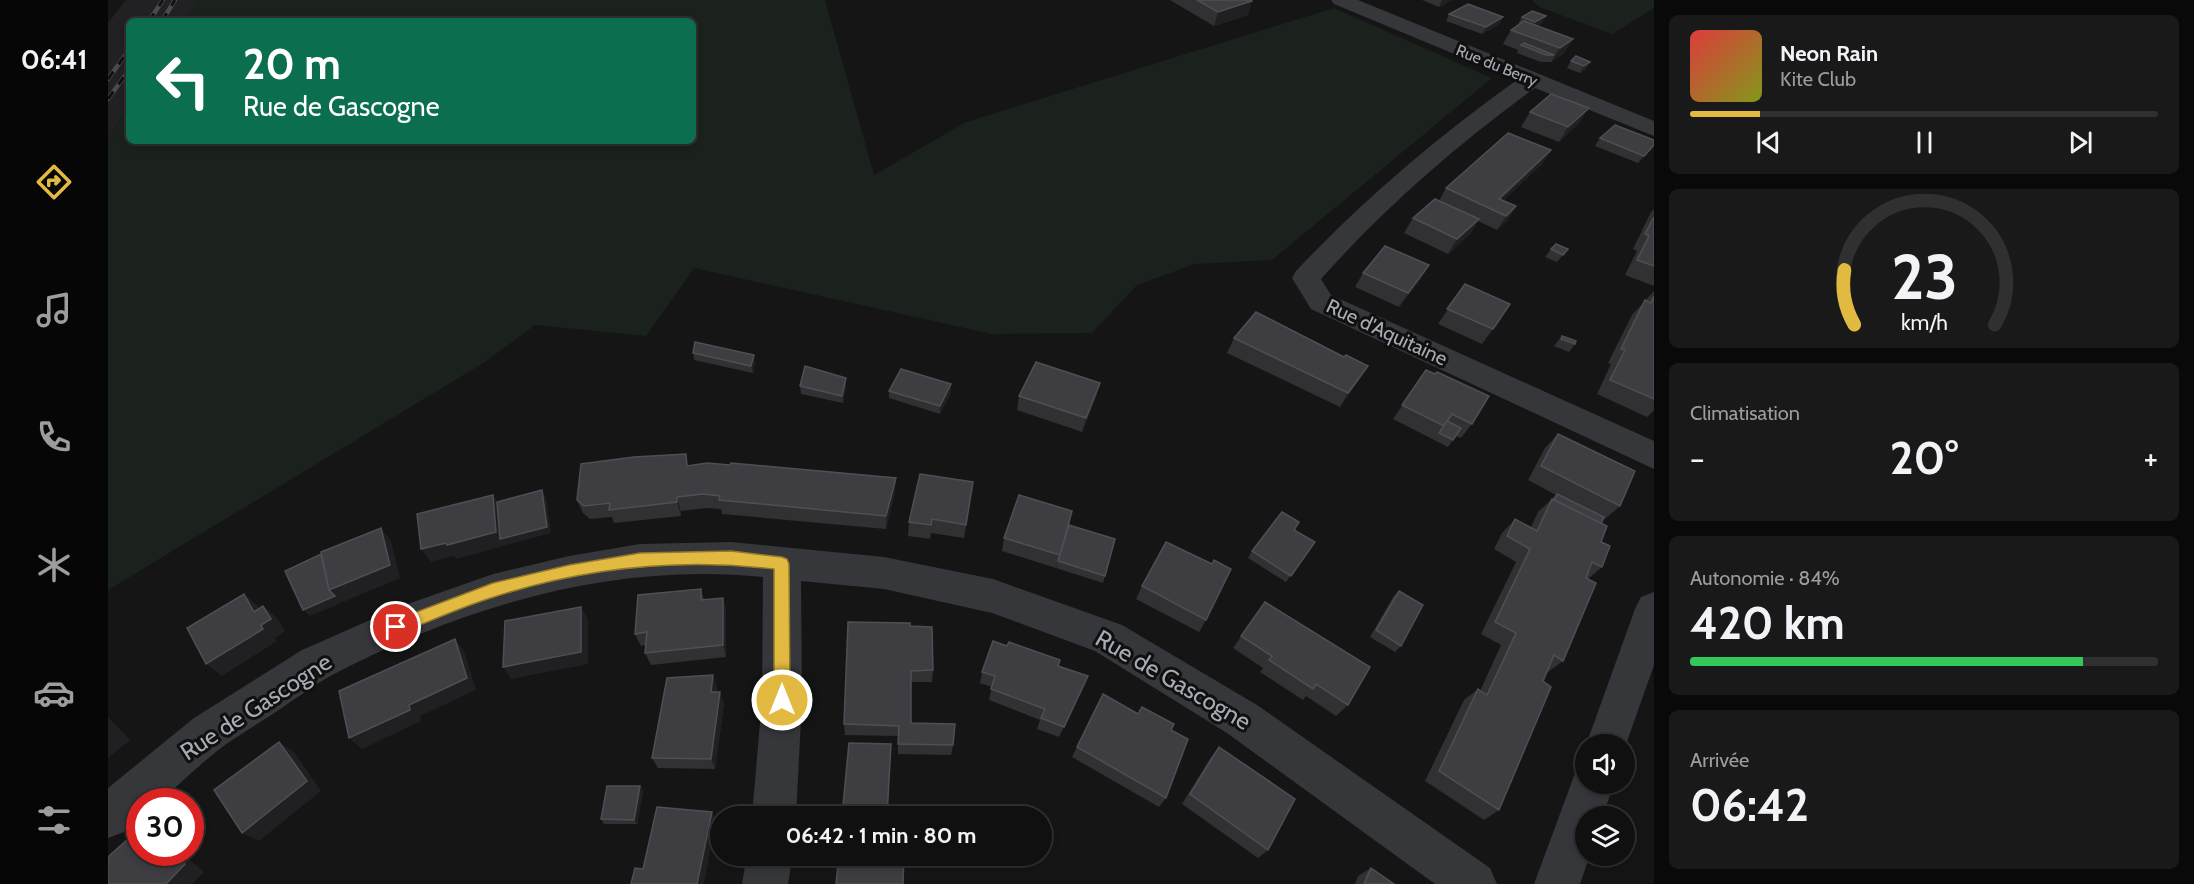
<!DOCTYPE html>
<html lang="fr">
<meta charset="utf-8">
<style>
:root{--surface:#101010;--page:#191919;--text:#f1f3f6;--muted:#9c9d9f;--line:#303030;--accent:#e3ba41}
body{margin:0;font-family:Cabin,sans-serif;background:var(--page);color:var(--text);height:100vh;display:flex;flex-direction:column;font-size:22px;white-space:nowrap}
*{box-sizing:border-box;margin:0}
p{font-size:20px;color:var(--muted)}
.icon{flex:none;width:33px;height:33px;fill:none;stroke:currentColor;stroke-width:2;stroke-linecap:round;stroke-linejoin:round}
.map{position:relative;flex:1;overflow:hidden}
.sheet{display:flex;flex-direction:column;gap:15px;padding:15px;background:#090909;width:540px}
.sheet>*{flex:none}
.guide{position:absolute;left:18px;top:18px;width:570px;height:126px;border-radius:9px;box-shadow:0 3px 9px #0003,0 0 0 2px var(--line);background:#0b6e4f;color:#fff;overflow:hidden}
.controls{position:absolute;left:1467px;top:734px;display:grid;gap:12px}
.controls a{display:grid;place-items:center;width:60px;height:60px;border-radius:50%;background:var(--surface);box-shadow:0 3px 9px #0003,0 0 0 2px var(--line);font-size:30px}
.speed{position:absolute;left:18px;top:788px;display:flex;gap:12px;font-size:30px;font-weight:700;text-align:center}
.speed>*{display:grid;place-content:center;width:78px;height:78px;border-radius:50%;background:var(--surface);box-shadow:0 3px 9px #0003,0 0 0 2px var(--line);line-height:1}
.speed .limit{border:9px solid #d22;background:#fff;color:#111}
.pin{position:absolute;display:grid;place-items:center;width:51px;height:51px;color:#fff;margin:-26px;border:3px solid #fff;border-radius:50%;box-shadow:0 2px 6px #0007}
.me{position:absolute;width:66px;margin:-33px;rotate:0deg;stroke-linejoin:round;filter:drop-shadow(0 0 4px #0008)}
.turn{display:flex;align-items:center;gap:21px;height:126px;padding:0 18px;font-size:27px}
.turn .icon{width:78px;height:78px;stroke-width:2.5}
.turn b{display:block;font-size:42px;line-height:51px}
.big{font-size:45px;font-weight:700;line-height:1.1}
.sheet .card{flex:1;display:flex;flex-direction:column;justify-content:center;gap:9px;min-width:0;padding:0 21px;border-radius:9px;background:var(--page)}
.sheet .dial{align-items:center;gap:0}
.dial svg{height:156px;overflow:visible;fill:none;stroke:var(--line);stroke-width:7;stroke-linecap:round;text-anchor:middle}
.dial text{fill:var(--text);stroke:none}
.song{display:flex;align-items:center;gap:18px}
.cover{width:72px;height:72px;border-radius:9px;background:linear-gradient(135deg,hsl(0 70% 55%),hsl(70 70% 35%))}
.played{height:6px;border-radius:3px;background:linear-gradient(90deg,var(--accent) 15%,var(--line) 15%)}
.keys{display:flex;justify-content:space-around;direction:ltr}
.heat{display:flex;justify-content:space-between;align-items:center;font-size:33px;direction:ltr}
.charge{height:9px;border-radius:4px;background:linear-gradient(90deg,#34c759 84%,var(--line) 0)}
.trip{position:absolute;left:602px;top:806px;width:342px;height:60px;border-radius:30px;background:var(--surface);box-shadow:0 3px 9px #0003,0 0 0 2px var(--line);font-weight:700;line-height:60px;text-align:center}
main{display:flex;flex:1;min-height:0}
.dock{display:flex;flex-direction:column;width:108px;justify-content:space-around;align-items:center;background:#060606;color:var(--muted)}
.dock .icon{width:42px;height:42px}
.dock .active{color:var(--accent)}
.dock b{font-size:27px;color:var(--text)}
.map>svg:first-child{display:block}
</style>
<main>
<nav class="dock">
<b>06:41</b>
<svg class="icon active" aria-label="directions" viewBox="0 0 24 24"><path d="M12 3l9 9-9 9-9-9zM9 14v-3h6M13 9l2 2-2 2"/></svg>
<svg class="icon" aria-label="music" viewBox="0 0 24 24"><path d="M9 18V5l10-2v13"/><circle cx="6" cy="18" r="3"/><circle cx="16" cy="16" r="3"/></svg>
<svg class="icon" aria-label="phone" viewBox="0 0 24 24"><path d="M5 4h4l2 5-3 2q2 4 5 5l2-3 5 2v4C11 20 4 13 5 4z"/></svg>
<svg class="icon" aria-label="climate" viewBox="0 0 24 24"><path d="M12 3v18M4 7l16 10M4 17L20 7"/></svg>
<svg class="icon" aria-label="car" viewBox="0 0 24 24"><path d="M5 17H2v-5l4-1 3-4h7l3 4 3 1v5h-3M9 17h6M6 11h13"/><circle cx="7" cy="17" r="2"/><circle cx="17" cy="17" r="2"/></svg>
<svg class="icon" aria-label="filters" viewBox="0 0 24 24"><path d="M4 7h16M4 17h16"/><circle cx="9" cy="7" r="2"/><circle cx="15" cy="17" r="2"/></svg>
</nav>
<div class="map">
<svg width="1546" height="884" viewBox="0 0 1546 884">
<rect width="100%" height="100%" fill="#151516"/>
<polygon fill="#212123" points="18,0 91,0 77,21 21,21 21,106 0,138 0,23"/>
<g fill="#1b211d">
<polygon points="91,0 717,0 766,175 858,122 1226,8 1384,78 1164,260 1087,264 1029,285 984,333 884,334 586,268 538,336 427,325 377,362 0,590 0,138 21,106 21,141 585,141 585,21 77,21"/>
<polygon points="1424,0 1546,0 1546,8 1504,34 1431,7"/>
</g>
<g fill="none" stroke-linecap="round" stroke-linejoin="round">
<g fill="#36373b" fill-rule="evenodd">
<path d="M1223,0H1250L1546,121V136L1427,88C1349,145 1277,207 1213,279L1223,295L1546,441V469L1203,309L1184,278L1188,271C1255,200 1329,137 1409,80L1226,4Z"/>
<path d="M623,542L776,557L885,579L1014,625L1149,705L1382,868L1389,884H1327L1119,733L987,651L884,613L776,589L693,581L694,700L688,816H644L654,700L655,577C505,562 356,606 224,675C208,684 193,695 178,705C158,719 137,731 117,745C94,762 73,783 52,801H32V818L16,832L0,838V788L86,718L194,650L294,606L385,574L461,556L532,544Z"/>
<polygon points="1546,592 1546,665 1516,750 1516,744 1478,745 1527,609 1533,597"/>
<polygon points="1478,764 1478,783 1506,783 1495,816 1478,816 1478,855 1482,855 1472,884 1426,884 1469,768"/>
<polygon points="639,855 685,855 680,884 634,884"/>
</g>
<g stroke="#494a50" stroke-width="4.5">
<g id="rail">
<polyline points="41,21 55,0"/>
<polyline points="54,21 67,0"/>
<polyline points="0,79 21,50"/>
<polyline points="0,99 21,70"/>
</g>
</g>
<use href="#rail" stroke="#101011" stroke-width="3" stroke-dasharray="9" stroke-linecap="butt"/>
</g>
<g fill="#313134">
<polygon points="1062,0 1143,0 1140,15 1106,26"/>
<polygon points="1314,0 1344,0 1331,7"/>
<polygon points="1341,14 1395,17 1391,24 1374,34 1338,21"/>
<polygon points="1438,16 1434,23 1429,26 1465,39 1456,53 1443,62 1433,62 1409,53 1410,50 1395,44 1403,30 1411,25 1410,24 1414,17"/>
<polygon points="1463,61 1482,62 1478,69 1472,73 1459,68"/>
<polygon points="1422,112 1471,123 1451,142 1413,127"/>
<polygon points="1492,138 1546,140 1546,146 1530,163 1487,146"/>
<polygon points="1443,150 1433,165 1395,200 1408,206 1399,221 1389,230 1370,221 1362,234 1340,254 1296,233 1305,218 1331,201 1338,188"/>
<polygon points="1546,209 1546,286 1517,275 1529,251 1525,249 1543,212"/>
<polygon points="1443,249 1460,249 1449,262 1437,257"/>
<polygon points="1321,265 1312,280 1291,307 1247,287 1255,273"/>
<polygon points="1357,284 1385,329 1374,344 1330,324"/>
<polygon points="1546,291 1546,410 1539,417 1489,394 1503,364 1500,363 1524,315"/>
<polygon points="1454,336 1467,344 1461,352 1446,346"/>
<polygon points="1126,338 1236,357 1260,366 1251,380 1232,407 1119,353"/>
<polygon points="585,353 647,362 645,373 586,360"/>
<polygon points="1318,370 1364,424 1353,438 1348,436 1340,447 1285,419"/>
<polygon points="738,378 738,385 735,403 693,394 692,386"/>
<polygon points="992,383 988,397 974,432 909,410 911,396"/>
<polygon points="843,384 843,392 832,414 781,398 781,391"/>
<polygon points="1450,434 1512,506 1497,519 1495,518 1493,524 1493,542 1494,567 1480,579 1455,661 1440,672 1439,672 1435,681 1391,810 1376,820 1317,781 1356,700 1370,689 1372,691 1393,645 1373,634 1408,562 1386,549 1394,533 1407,519 1423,527 1430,512 1448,495 1420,480 1437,448"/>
<polygon points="581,466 787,492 778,529 614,514 613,509 598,508 573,511 573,516 506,523 504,517 482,519 475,513 469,500"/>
<polygon points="865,482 856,538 823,533 822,539 800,536 801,522"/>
<polygon points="964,511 948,568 894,551 896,538"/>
<polygon points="961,525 997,576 995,583 948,568"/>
<polygon points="1207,542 1178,582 1140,558 1144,551"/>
<polygon points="1104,564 1098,620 1091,632 1028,599 1034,586"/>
<polygon points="593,589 596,600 615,598 618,610 618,657 543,665 537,653 538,645 533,646 527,634"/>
<polygon points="1291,591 1293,646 1287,652 1262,637 1285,597"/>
<polygon points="1157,602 1240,705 1228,716 1198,696 1195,700 1152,672 1155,668 1125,648"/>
<polygon points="802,626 825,670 824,682 803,682 803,723 845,745 843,755 790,754 790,736 737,735 736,724"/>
<polygon points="950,666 975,688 951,737 929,729 932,720 881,700 884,687 872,683 874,672"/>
<polygon points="609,686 608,692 616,703 607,769 550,768 544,758"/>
<polygon points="995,694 1030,713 1063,730 1058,798 1051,807 964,757"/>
<polygon points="1111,747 1160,850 1150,858 1074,804 1103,757"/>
<polygon points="532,786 535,791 529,824 496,824 493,819"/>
<polygon points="1263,868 1286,884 1247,884 1250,876"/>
</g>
<g fill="#202022">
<polygon points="1334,0 1344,0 1331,7"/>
<polygon points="1144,1 1140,15 1106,26 1110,12"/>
<polygon points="1438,16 1434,23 1423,30 1427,22"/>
<polygon points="1395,17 1391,24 1374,34 1378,27"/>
<polygon points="1465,39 1456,53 1443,62 1452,48"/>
<polygon points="1482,62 1478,69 1472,73 1476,66"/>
<polygon points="1481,108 1471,123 1451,142 1460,127"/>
<polygon points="1546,145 1544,149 1530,163 1536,156"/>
<polygon points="1443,150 1433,165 1386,210 1391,199"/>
<polygon points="1408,206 1399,221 1389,230 1398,216"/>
<polygon points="1371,219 1362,234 1340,254 1349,239"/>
<polygon points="1321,265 1312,280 1291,307 1300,293"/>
<polygon points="646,355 647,362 645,373 643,366"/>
<polygon points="1260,366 1251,380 1232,407 1240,393"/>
<polygon points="738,378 738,385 735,403 734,396"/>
<polygon points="992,383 988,397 974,432 978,418"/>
<polygon points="843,384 843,392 832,414 832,406"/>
<polygon points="788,478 787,492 778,529 778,516"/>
<polygon points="434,490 438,497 443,533 348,559 346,556 323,562 313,549 385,495 393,509"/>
<polygon points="569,497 573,511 573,516 569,502"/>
<polygon points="273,528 283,541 292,578 202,616 195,610 221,590"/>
<polygon points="136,594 150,606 159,622 155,606 169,618 177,631 167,638 169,641 114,676 98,664 146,612"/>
<polygon points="615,598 618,610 618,657 615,645"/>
<polygon points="473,607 480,619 480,664 403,679 395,667"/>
<polygon points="347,639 356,651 368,690 312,716 313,721 254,749 241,738"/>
<polygon points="605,675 609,686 607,703 603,692"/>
<polygon points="612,692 616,703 607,769 603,759"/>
<polygon points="0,717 22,740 0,758"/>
<polygon points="171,742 186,752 213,791 151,841 134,833"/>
<polygon points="532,786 535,791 529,824 526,820"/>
<polygon points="604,812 608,821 596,884 589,884"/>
<polygon points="64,852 73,852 96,872 84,884 58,884"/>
</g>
<g fill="#3e3e42" stroke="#4e4f54" stroke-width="1.5">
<polygon points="1089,0 1143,0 1144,1 1110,12"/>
<polygon points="1360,4 1395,17 1378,27 1341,14"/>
<polygon points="1424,11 1438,16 1427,22 1414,17"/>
<polygon points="1416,21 1465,39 1452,48 1403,30"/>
<polygon points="1416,43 1446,55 1438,55 1413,45"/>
<polygon points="1468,56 1482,62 1476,66 1463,61"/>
<polygon points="1443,94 1481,108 1460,127 1422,112"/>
<polygon points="1507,125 1546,140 1546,145 1536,156 1492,138"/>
<polygon points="1400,133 1443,150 1391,199 1408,206 1398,216 1338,188"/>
<polygon points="1327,199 1371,219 1349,239 1305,218"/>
<polygon points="1546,217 1546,266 1529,260 1541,236 1537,234"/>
<polygon points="1448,244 1460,249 1455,255 1443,249"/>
<polygon points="1277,246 1321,265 1300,293 1255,273"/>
<polygon points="1357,284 1402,304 1385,329 1339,309"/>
<polygon points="1546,296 1546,399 1502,380 1517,350 1513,349 1537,300 1543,303"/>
<polygon points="1148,312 1236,357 1238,355 1260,366 1240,393 1126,338"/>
<polygon points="1454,336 1468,341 1467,344 1453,339"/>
<polygon points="587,342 646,355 643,366 585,353"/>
<polygon points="928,362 992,383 978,418 911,396"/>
<polygon points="697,366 738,378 734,396 692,386"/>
<polygon points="793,369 843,384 832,406 781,391"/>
<polygon points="1318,370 1327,374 1329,372 1381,396 1364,424 1344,414 1336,426 1294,405"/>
<polygon points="1339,421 1353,428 1345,440 1331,433"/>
<polygon points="1450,434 1527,471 1512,506 1433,466"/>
<polygon points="578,454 579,466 599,463 622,465 623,463 788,478 778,516 611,500 612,496 595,494 569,497 569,502 501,510 502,503 476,506 469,500 473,464 526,457"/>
<polygon points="812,474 865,482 858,525 824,519 823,525 801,522"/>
<polygon points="434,490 439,527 392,539 389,502"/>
<polygon points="1449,494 1496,517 1493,524 1446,500"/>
<polygon points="385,495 388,532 339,545 338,543 313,549 309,514"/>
<polygon points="911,495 964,511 952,555 896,538"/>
<polygon points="1444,499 1499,526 1493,542 1502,546 1494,567 1484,562 1478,578 1488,583 1455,661 1446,655 1435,681 1443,687 1391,810 1331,771 1370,689 1379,695 1408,633 1387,622 1422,549 1399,536 1407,519 1429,531"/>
<polygon points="1174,512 1191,522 1186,530 1207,542 1183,576 1144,551"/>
<polygon points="961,525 1007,539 997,576 950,561"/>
<polygon points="273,528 282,565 221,590 213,552"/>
<polygon points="1058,542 1104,564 1106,560 1123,569 1098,620 1034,586"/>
<polygon points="213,554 221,590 227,596 195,610 177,571"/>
<polygon points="593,589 593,600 615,598 615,645 537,653 539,632 527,634 530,595"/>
<polygon points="1291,591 1315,605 1293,646 1268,630"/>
<polygon points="136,594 146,612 155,606 163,619 153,625 155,629 98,664 79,628"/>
<polygon points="1157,602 1262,667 1240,705 1208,684 1205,689 1161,660 1164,656 1133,636"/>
<polygon points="473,607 473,652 395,667 397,621"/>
<polygon points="740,622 802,623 802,626 824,627 825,670 803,671 803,723 847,724 845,745 790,744 791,726 736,724"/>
<polygon points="347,639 359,678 301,705 302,710 241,738 231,691"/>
<polygon points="885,641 899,646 901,642 952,660 950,666 980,676 956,727 933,718 937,709 883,689 887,676 874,672"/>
<polygon points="605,675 603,692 612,692 603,759 544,758 559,678"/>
<polygon points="995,694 1030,714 1034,707 1066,724 1063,730 1080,739 1058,798 969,747"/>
<polygon points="171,742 199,781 134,833 106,790"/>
<polygon points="741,743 783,744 779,816 734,816"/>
<polygon points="1111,747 1187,799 1160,850 1082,794"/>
<polygon points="499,786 532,786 526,820 493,819"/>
<polygon points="549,807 604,812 589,884 523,884 527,868 535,869"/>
<polygon points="32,828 32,852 64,852 77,864 58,884 0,884 0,857"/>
<polygon points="731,855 796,855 795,884 728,884"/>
<polygon points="1263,868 1286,884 1256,884"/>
</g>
<path fill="#e3ba41" stroke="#94792a" stroke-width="1.5" d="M623,551L674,557L679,559L681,564L682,700L680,706L674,708L668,706L666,700V569C572,558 476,568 386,597C353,607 320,622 288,635L282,632L280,627L282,622L385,583L461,565L532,553Z"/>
<g text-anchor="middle" stroke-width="6" stroke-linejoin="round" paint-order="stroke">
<g font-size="16" fill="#a8abb5" stroke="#101011">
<text transform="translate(1389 65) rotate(22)" y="6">Rue du Berry</text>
</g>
<g font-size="20" fill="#a8abb5" stroke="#101011">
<text transform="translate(1279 332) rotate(25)" y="7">Rue d'Aquitaine</text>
</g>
<g font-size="24" fill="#a8abb5" stroke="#101011">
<text transform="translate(1065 680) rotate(30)" y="8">Rue de Gascogne</text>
<text transform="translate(148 707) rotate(-33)" y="8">Rue de Gascogne</text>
</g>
</g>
</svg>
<div class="controls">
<a><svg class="icon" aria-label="sound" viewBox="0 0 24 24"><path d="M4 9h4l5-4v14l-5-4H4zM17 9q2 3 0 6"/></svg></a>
<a><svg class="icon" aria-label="layers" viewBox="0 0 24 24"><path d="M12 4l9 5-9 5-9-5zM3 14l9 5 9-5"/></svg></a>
</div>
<div class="speed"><div class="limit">30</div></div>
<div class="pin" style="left:288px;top:627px;background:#d93025"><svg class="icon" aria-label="arrive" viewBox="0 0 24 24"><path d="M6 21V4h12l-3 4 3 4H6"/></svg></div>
<svg class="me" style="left:674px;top:700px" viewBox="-20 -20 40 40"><circle r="17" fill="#e3ba41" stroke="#fff" stroke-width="3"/><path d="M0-11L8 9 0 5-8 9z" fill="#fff"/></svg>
<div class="trip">06:42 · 1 min · 80 m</div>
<div class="guide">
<div class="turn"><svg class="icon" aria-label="left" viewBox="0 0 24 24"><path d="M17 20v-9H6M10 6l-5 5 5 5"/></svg><div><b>20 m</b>Rue de Gascogne</div></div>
</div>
</div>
<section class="sheet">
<div class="card">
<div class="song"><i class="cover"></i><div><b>Neon Rain</b><p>Kite Club</p></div></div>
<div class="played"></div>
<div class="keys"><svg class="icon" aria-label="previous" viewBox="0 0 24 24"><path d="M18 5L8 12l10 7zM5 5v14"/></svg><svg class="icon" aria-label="pause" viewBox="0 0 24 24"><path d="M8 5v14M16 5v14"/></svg><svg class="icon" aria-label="next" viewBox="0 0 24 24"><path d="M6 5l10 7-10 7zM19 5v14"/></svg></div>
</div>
<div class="card dial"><svg viewBox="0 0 100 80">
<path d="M14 69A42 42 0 1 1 86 69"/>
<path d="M14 69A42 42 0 0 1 9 41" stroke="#e3ba41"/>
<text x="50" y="56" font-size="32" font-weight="700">23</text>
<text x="50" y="72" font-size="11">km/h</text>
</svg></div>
<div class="card"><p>Climatisation</p>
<div class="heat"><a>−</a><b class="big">20°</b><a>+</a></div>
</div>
<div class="card"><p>Autonomie · 84%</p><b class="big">420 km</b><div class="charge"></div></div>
<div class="card"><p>Arrivée</p><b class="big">06:42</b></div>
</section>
</main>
